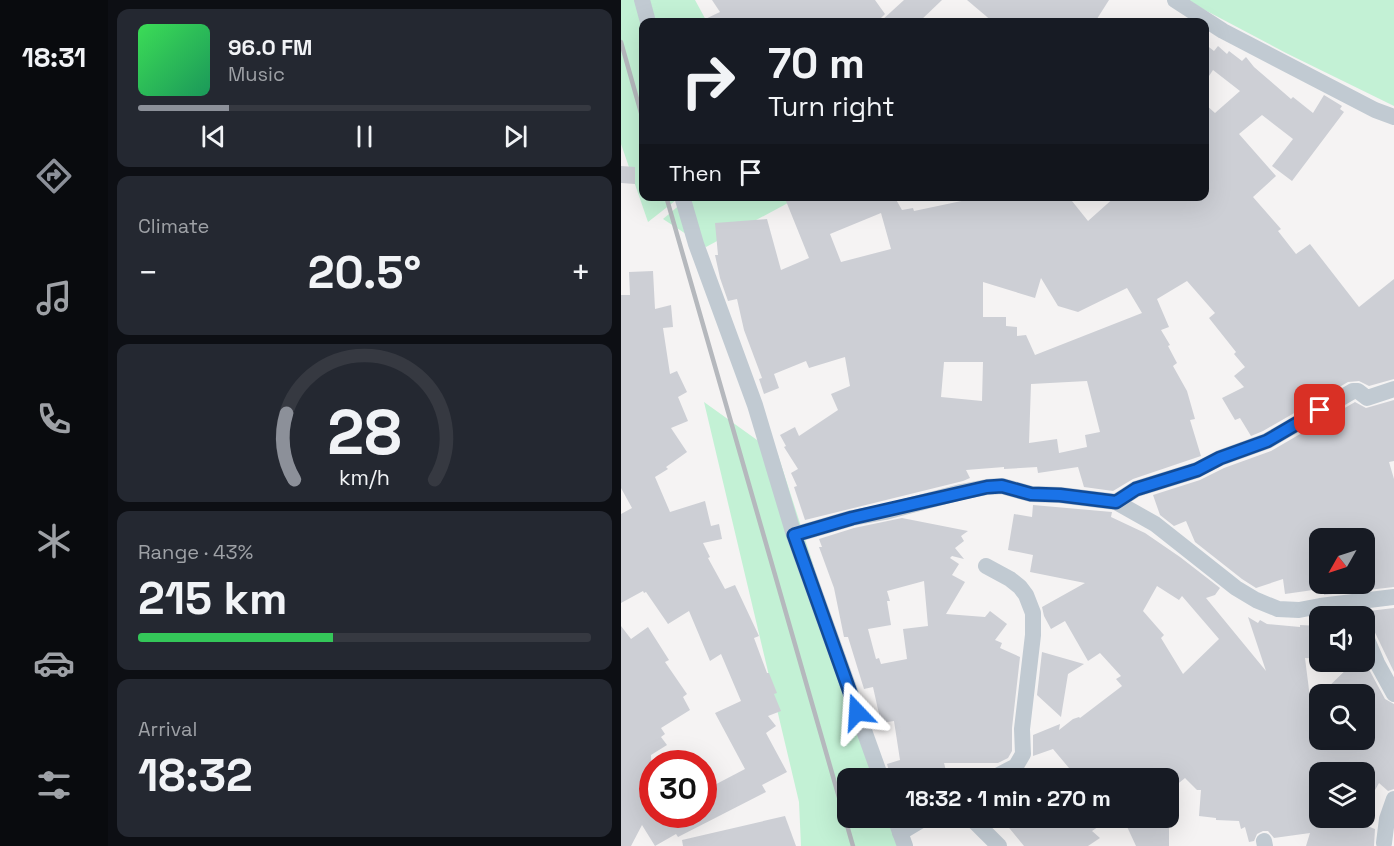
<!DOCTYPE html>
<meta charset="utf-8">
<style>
:root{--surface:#171b24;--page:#242831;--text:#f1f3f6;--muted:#9ea1a6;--line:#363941;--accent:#8c9099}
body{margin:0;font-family:"Space Grotesk",sans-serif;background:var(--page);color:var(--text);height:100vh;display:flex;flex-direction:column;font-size:22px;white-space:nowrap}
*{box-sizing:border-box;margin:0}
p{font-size:20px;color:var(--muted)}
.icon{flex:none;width:33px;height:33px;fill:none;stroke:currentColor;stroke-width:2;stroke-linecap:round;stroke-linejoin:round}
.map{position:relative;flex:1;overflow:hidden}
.panel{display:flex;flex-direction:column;gap:9px;padding:9px;background:#0d0f14;width:513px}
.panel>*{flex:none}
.guide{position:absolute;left:18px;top:18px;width:570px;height:183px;border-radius:12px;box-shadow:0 6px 24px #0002;background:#171b24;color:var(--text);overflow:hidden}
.needle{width:39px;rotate:231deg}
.tools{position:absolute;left:688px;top:528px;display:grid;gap:12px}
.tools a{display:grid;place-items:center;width:66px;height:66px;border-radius:12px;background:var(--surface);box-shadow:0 6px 24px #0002;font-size:30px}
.speed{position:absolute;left:18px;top:750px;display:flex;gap:12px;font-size:30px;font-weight:700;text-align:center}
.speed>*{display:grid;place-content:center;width:78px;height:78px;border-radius:50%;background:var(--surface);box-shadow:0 6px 24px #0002;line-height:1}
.speed .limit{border:9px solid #d22;background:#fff;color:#111}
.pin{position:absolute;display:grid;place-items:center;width:51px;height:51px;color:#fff;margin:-26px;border-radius:12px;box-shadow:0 3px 9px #0006}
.me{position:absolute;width:66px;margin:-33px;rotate:340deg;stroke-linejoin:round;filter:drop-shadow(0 0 4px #0008)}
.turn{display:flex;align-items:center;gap:21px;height:126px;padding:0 30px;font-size:27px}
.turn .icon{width:78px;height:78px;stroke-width:2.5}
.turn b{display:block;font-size:42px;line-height:51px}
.then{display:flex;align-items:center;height:57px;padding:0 30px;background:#0003;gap:12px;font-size:22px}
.big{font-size:45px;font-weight:600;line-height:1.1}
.panel .widget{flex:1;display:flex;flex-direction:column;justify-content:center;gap:9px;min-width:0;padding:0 21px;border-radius:12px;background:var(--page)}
.panel .dial{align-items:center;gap:0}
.dial svg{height:156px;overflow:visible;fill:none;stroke:var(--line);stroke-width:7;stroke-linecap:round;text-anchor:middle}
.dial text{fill:var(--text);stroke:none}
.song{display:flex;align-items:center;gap:18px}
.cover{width:72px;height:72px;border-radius:9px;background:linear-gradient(135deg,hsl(130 70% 55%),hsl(150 70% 35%))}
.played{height:6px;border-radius:3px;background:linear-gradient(90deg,var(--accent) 20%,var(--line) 20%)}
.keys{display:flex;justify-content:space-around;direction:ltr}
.heat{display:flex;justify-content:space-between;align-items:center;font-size:33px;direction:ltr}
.charge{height:9px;border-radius:4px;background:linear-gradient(90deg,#34c759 43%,var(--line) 0)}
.trip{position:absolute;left:216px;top:768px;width:342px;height:60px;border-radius:12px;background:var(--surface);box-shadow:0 6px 24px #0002;font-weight:600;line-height:60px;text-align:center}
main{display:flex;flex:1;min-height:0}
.menu{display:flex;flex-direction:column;width:108px;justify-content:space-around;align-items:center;background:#090b0e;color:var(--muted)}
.menu .icon{width:42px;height:42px}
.menu .active{color:var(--accent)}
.menu b{font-size:27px;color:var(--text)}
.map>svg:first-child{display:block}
</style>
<main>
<nav class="menu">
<b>18:31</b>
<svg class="icon active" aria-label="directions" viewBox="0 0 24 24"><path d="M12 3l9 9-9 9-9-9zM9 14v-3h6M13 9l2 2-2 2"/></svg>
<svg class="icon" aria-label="music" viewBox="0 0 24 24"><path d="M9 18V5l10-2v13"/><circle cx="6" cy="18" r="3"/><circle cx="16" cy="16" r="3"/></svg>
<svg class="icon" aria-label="phone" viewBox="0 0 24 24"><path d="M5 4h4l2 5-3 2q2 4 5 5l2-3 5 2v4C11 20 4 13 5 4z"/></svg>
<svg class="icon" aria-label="climate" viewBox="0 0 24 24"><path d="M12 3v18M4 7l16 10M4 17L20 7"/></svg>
<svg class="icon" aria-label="car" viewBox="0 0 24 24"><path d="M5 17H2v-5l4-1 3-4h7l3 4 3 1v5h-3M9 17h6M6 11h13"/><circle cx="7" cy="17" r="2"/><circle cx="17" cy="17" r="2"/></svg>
<svg class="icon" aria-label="filters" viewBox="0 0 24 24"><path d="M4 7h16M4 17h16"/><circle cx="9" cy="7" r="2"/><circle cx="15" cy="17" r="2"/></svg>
</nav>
<section class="panel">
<div class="widget">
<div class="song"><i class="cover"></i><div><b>96.0 FM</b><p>Music</p></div></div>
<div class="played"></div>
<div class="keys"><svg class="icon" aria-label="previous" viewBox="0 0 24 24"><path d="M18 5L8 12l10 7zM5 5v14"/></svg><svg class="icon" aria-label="pause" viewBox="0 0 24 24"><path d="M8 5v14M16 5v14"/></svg><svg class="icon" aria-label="next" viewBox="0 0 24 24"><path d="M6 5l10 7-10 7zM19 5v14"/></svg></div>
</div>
<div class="widget"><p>Climate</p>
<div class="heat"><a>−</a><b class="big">20.5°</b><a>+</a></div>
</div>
<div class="widget dial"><svg viewBox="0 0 100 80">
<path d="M14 69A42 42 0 1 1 86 69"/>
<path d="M14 69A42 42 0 0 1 10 35" stroke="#8c9099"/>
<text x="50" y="56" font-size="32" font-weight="700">28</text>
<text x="50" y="72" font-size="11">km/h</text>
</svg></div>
<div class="widget"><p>Range · 43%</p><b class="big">215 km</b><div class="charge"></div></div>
<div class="widget"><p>Arrival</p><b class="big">18:32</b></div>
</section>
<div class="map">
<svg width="773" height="846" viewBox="0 0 773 846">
<rect width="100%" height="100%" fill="#f5f3f3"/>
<g fill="#c3f1d5">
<polygon points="0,0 74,0 86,22 22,22 22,196 59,197 27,222 0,144"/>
<polygon points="568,0 773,0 773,106 665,53 580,8"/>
<polygon points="68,197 178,197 85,247 42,219"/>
<polygon points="83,402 157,455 261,778 226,778 226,818 274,818 283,846 180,846 178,802"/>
</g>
<g fill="#cdcfd5" fill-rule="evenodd">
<polygon points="91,0 254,0 264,14 256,22 78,22 99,12"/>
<polygon points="283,0 321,0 298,22 259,22"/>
<polygon points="346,0 488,0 474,22 372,22"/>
<path d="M584,44L593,51L597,46L606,54L608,51L621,61L625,57L633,67L670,99L672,97L692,113L703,95L721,106L719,109L723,112L671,181L651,166L672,139L641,115L618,134L655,176L632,197L660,229L657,231L675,254L689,244L738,307L773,279V379L748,386L738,381L727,382L642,431L630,436L619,418L614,420L601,398L623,387L613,376L624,367L613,354L615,352L588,318L594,313L566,281L536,299L548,327L540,330L549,345L547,346L556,363L552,366L566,391L574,419L569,420L580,456L512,479L492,491L463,487L457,467L417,473L416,467L383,469V467L345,470L349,478L342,481L184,520L173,487L176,486L170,473L177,469L163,447L165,446L159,435L174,427L178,436L217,410L210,394L229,386L224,357L188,368L185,361L153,374L158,388L143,394L138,379L141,378L123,330L116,299L107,301L99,278L94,255H97L94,223L146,219L160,270L188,258L165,201L174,196H273L281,210L292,208L293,211L350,199V196H447L467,221L495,196H584V104L594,113L619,91L592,70L584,82ZM260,213L270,249L220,262L209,234ZM420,278L437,306L457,312L506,288L521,313L414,355L405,335L396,336V327L385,326V317H362V282L414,298ZM323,362H362L361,401L320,397ZM466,381L479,432L464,435L466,447L438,453L436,439L408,443L410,384Z"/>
<polygon points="0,166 14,167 14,184 0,183"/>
<polygon points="32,271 34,309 50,305 52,327 42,328 49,374 56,371 66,392 57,397 67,421 50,428 66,452 45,467 47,469 34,477 49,512 84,501 90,526 98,524 101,539 82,543 89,557 87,558 104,589 114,585 138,636 133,638 146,673 148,673 156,693 153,694 160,711 147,716 155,726 145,733 166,772 141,785 145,792 57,837 55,834 34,846 21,825 10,846 0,846 0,626 10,639 27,627 48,660 44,662 66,694 62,697 69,710 40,728 44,734 40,737 46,745 30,755 32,814 82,814 82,791 124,769 94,713 120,701 100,654 89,661 68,611 47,624 25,592 23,593 22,591 0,603 0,514 11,508 0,488 0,295 9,295 8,272"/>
<polygon points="773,400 773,461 768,462 773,479 773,587 703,595 702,584 744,584 744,533 729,538 699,538 699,589 664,594 662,579 635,588 621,579 574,542 565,521 553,526 539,515 532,495 579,480 603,468 650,451 734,402 745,408"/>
<path d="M412,505L491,512L490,517L524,533L559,557L599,588L594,595L585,598L645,671L627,617L637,623L639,620L646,624L679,627V625L699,626V659L684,658L690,706L699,696V740H744V694H700L733,662H744L764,699L773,704V789L767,791L758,783L744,808V772H699V818H739L736,822L754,829L753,846H685L689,833L653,838L647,831H642L636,834L633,841L628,842L624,827L620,829L618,821L595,820V818L578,816L580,790H576L564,778L548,791V778H433L448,768L432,749L412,756V735L439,724L438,730L452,719L458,717L459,718L501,686L495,679L500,676L479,653L467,661L444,621L430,629L423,616L421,607L464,583L409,572L412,555L387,550L393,514L411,517ZM536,586L558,600L561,596L598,639L562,674L540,638L543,635L522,611Z"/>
<path d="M281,518L347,531L340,536L343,541L334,548L343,559L331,556L329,558L338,564L331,575L344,582L325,614L364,617L369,611L386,624L374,640L381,643L379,648L399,657L391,728V751L387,758L377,763H323L327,778H270L266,764L279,760L273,721L260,723L252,687L243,689L227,637H223L213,588L198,547H201L198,539L233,528ZM303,581L307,626L282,629L286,659L260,664L258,658L255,659L247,629L270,625L266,601H269L266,591Z"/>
<polygon points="773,608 773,672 746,616 706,616"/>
<polygon points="421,652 463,664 447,674 440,717 416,695"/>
<polygon points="164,816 175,846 62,846 61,840"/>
<polygon points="380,818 490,818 471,831 479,838 467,846 403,846"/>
<polygon points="502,818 548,818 548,846 515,846"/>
</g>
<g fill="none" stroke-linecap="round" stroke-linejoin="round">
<g stroke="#c1cad2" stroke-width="16">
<polyline points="21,0 27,22"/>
<polyline points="554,0 602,31 754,110 773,117"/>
<polyline points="61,196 75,244 134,405 173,535 260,778"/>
<polyline points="495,502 515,489 576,470 599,458 646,441 732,391 737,391 746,398 773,389"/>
<polyline points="173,535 231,518 264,512 340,492 366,487 381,486 410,494 439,495 495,502 534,524 615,588 635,600 657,609 678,610 699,606 773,597"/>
<polyline points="365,566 389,579 399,587 405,595 412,613 412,635 401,729 402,754 395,766 372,778"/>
<polyline points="744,635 756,663 773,694"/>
<polyline points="274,818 284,846"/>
<polyline points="350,818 378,846"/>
<polyline points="279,833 304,818"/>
<polyline points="643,841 644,846"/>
<polyline points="763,843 766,819 773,799"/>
</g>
<g stroke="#b5b8bd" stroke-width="4.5">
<polyline points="0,42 22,120"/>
<polyline points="45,196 232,846"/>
</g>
</g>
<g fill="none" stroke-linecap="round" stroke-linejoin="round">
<g stroke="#114b97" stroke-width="15">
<polyline id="route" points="236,712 173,535 231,518 366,487 381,486 410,494 439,495 495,502 515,489 576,470 599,458 646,441 699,410"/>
</g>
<use href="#route" stroke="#1a73e8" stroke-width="10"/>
</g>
</svg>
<div class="tools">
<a><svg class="needle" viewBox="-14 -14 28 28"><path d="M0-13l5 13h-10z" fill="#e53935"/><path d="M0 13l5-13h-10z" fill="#9ea1a6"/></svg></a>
<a><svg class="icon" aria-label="sound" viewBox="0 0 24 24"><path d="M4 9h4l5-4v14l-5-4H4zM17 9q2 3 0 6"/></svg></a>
<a><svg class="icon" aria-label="search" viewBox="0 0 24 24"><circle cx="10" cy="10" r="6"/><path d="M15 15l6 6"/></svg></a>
<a><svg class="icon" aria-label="layers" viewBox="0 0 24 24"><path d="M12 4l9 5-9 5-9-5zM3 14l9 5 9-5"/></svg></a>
</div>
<div class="speed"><div class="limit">30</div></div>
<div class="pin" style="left:699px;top:410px;background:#d93025"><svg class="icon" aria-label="arrive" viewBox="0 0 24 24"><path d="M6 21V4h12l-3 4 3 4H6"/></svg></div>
<svg class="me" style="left:236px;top:712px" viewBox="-20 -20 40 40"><path d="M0-17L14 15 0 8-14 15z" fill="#1a73e8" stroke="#fff" stroke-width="4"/></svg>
<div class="trip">18:32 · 1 min · 270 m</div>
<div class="guide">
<div class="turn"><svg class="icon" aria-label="right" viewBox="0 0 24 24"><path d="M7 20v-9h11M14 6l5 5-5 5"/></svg><div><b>70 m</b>Turn right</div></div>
<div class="then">Then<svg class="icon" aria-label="arrive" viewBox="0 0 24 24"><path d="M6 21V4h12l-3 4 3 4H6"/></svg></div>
</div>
</div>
</main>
